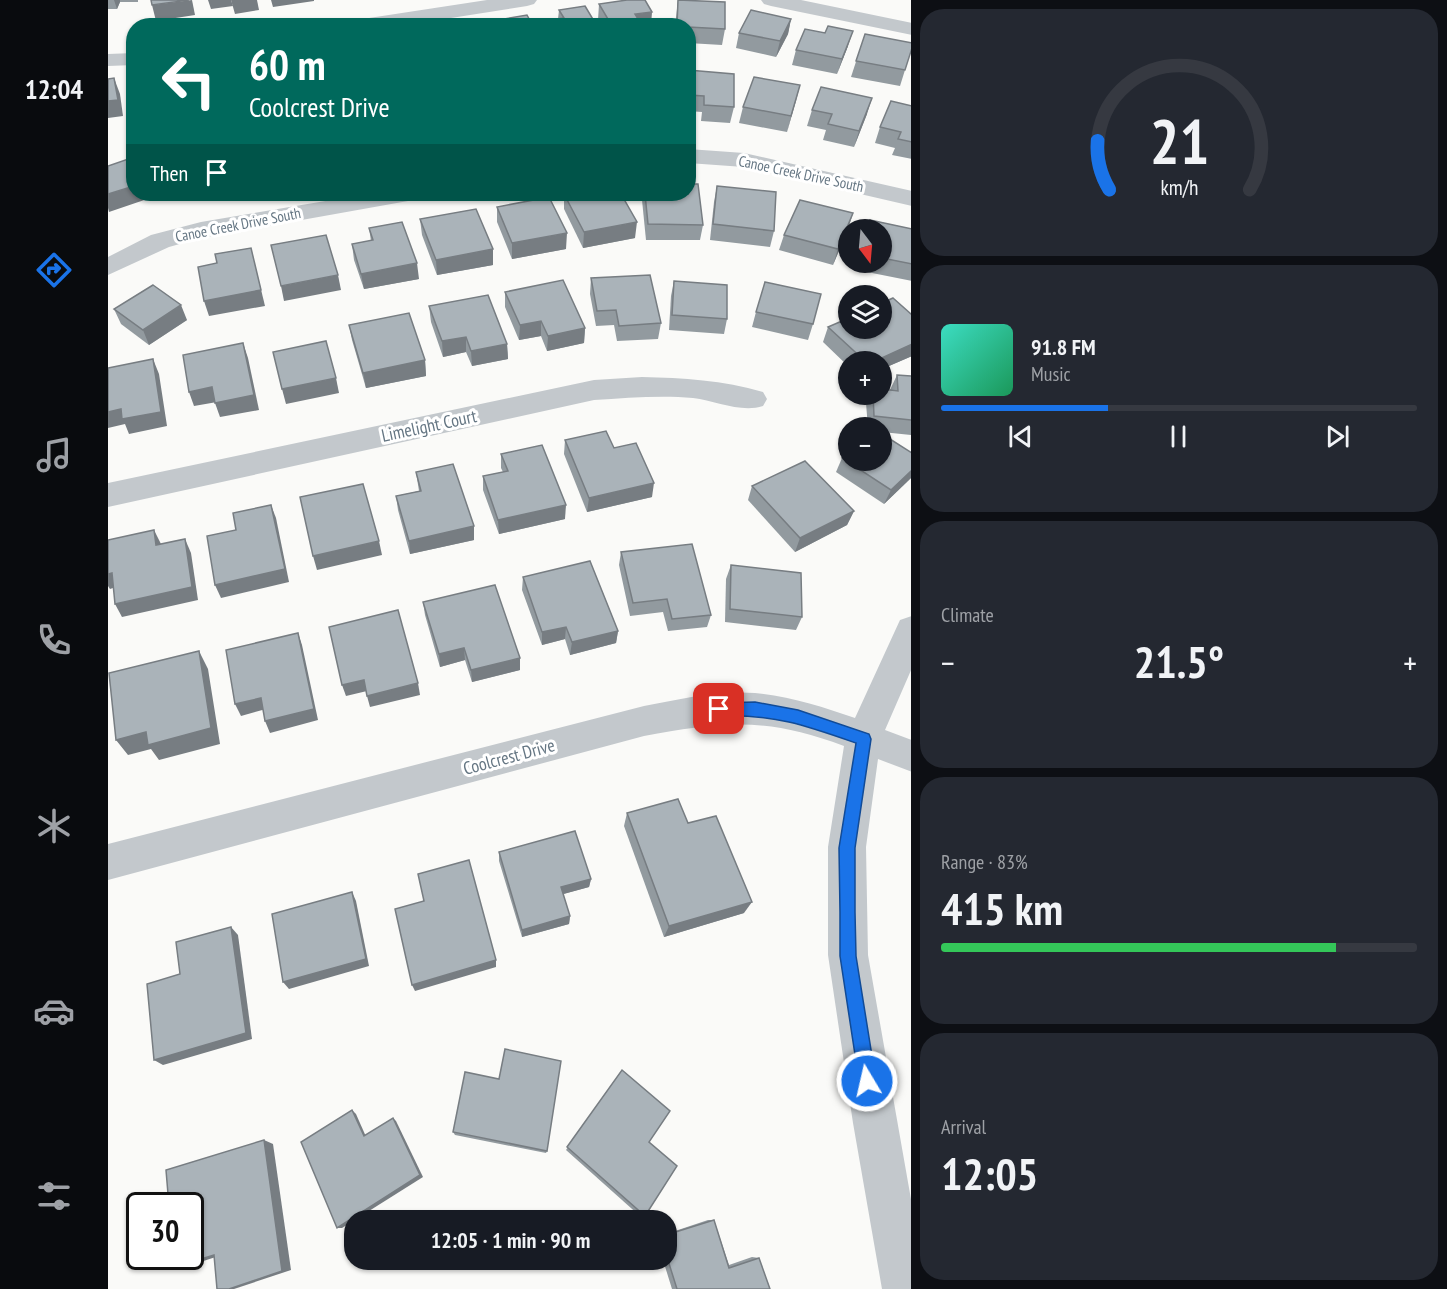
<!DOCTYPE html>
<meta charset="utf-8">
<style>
:root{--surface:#171b24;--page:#242831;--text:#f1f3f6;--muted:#9ea1a6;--line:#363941;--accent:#1a73e8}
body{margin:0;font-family:"PT Sans Narrow",sans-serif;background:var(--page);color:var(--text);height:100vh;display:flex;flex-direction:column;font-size:22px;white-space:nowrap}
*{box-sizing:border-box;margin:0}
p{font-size:20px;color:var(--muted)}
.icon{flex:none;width:33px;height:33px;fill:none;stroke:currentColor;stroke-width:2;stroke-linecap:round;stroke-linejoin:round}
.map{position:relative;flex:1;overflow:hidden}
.side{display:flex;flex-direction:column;gap:9px;padding:9px;background:#0d0f14;width:536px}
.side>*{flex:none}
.hud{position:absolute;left:18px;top:18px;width:570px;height:183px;border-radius:24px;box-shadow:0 2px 4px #0004;background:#00695c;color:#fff;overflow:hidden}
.needle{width:39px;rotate:164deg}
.controls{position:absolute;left:730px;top:219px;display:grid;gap:12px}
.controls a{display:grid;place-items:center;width:54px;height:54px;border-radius:50%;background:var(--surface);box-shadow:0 2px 4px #0004;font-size:30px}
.speed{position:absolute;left:18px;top:1192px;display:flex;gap:12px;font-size:30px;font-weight:700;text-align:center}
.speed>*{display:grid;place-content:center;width:78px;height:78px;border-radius:50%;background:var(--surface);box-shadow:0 2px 4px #0004;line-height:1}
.speed .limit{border:3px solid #111;border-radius:9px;background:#fff;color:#111}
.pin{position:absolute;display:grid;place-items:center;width:51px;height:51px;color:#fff;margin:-26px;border-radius:12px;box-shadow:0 3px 9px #0006}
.me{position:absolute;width:66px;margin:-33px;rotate:351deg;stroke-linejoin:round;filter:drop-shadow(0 0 4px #0008)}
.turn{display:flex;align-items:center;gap:21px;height:126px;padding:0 24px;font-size:27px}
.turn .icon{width:78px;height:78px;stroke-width:2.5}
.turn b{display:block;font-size:42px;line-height:51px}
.then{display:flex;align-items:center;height:57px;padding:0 24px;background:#0003;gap:12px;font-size:22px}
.big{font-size:45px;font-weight:800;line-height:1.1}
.side .widget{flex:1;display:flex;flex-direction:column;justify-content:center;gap:9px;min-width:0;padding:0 21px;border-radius:24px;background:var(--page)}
.side .dial{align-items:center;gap:0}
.dial svg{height:156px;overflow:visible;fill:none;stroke:var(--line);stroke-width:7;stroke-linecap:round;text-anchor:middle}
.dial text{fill:var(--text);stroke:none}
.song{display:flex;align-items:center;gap:18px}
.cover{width:72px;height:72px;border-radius:9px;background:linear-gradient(135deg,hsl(170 70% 55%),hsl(150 70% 35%))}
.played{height:6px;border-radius:3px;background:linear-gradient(90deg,var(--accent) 35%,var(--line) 35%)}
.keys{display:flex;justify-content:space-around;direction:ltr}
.heat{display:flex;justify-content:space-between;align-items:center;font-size:33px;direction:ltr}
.charge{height:9px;border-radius:4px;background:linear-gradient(90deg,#34c759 83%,var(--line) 0)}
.trip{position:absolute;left:236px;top:1210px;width:333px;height:60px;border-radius:24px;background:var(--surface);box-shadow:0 2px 4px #0004;font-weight:800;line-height:60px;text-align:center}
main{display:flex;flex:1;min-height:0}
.menu{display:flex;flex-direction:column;width:108px;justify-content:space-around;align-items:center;background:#090b0e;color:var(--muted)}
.menu .icon{width:42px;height:42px}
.menu .current{color:var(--accent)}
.menu b{font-size:27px;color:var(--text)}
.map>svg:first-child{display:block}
</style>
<main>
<nav class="menu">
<b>12:04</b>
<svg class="icon current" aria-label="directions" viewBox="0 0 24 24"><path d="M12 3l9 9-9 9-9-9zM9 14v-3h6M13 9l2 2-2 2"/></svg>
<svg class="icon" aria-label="music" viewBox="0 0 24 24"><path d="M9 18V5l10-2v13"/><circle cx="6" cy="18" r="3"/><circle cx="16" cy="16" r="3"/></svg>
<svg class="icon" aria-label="phone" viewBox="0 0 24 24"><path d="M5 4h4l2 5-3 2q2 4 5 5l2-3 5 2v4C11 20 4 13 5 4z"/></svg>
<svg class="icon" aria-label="climate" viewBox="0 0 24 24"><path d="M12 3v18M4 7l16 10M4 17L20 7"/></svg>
<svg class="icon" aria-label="car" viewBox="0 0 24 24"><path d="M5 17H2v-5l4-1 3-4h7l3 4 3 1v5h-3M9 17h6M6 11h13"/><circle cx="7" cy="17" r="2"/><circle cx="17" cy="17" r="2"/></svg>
<svg class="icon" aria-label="filters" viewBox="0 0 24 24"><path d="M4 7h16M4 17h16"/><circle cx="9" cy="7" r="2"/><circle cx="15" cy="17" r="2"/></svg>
</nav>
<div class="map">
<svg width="804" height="1289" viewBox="0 0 804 1289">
<rect width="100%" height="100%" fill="#fafaf8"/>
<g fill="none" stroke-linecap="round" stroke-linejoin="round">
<g fill="#c3c8cc" fill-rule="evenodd">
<polygon points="379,0 429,0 426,4 419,6 292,26 238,26 241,22 248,20"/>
<polygon points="653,0 693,0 804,23 804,35 663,6 656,4"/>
<polygon points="26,53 26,65 0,66 0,54"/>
<polygon points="580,149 636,153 804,191 804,206 636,167 580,163"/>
<polygon points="259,194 312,194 308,199 300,201 93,238 61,247 0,275 0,257 43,235 93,222"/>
<path d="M534,377C575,378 615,380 655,392L659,399L655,406C633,413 608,401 585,398C553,395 519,398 486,400L0,507V483L486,380Z"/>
<path d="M804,616V668L777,730L804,740V772L770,759L758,847L760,955L804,1205V1289H774L745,1123L720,955V847L736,746C659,717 616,721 536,736L0,880V844L536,706C572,699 610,690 647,693C682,696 715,707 747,718L792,620Z"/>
</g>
</g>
<g fill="#929a9f">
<polygon points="0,0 30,0 30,2 12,2 9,9 0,9"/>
<polygon points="570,0 617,29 614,45 580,43 580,26 567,26"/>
<polygon points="491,4 543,26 493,26 490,20"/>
<polygon points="451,10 489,26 437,26 438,21 450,19"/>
<polygon points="683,19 680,34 668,57 628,48 631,33"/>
<polygon points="757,34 797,70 792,86 743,77"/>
<polygon points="740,46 729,74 684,65 688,50"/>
<polygon points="580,70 626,107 622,123 593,121 594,112 580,111"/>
<polygon points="692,85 679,132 631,123 635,107"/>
<polygon points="804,106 804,159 784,155 787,148 767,143 772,127"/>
<polygon points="704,110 759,114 746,147 715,140 718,130 699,126"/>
<polygon points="609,186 666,231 662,247 602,240 606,202"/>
<polygon points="456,194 527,238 475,248 456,209"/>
<polygon points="535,194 580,194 595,225 592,240 538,240 534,200"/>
<polygon points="389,207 458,249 404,259 389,222"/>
<polygon points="312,219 385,265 329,275 314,235"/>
<polygon points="762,220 804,229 804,281 749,270 751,262 774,262 774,230 759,230"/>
<polygon points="261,228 311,279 256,289 246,260 244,244 263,241"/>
<polygon points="740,229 725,265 671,250 676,235"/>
<polygon points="483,278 553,323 550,339 509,341 506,325 488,326 482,294"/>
<polygon points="566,281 619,319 616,334 561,330 563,296"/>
<polygon points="397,292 477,328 476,343 439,351 433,336 411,340 397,307"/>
<polygon points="321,306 399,344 400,359 364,366 358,352 335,357 323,322"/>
<polygon points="6,309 79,320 41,345 13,324"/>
<polygon points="648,312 705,324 700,340 644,327"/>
<polygon points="804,315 804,356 774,369 774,362 741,362 741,367 715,342 720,327"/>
<polygon points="241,325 317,360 318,376 258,388 244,340"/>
<polygon points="789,375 804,376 804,435 774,432 774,428 760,428 758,403 762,394 774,394 782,390"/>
<polygon points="457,440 506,448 544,497 479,512 456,454"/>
<polygon points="804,453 804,477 776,504 728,472 734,458"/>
<polygon points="393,454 457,519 391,534 375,490 375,476 395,472 393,468"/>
<polygon points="308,472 366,526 366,540 302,554 290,510 288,496 311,491"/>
<polygon points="644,486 746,511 739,525 687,552 640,500"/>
<polygon points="513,552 603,615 599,627 560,631 555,612 522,616 511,565"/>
<polygon points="623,565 694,617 688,630 617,622 618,579"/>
<polygon points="415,577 510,631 508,643 462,655 457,639 434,645 414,590"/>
<polygon points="315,602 412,670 364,682 357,660 332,667 317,615"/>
<polygon points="519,813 636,913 556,937 516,826"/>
<polygon points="391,852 483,879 481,887 455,894 462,916 461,924 414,937 391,861"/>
<polygon points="514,1070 541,1142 537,1216 533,1217 458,1150"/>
<polygon points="345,1132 439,1151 438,1153 347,1135"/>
<polygon points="600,1220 606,1220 621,1265 644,1257 651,1258 662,1289 564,1289 555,1260 558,1260 558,1234"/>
</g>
<g fill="#777d82">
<polygon points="6,0 12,0 12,2 9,9"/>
<polygon points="84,0 87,15 48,21 44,5"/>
<polygon points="100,0 123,0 125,6 103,9"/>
<polygon points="123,0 149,0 151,10 127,14"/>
<polygon points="163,0 206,0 206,1 165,7"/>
<polygon points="544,12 543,26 508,26 527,14"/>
<polygon points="683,19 680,34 668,57 672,41"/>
<polygon points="745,31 740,46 729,74 734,59"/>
<polygon points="6,78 12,94 15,116 0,118 0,101"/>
<polygon points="692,85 688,101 679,132 683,116"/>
<polygon points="764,98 759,114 746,147 751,131"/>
<polygon points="26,186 26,194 47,194 48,196 1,212 0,208 0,194"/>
<polygon points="745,213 740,229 725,265 730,249"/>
<polygon points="529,222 527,238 475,248 476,232"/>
<polygon points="459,233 458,249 404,259 404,243"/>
<polygon points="143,248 157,306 101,316 96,301"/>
<polygon points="385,249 385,265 329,275 328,260"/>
<polygon points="309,263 311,279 256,289 253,274"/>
<polygon points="230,275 233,290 176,301 173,286"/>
<polygon points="73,305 79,320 41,345 35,330"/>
<polygon points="433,321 433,336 411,340 412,325"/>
<polygon points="477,328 476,343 439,351 440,336"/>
<polygon points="358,337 358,352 335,357 334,341"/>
<polygon points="135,343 140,358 151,410 112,417 107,403"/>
<polygon points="399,344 400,359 364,366 363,351"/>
<polygon points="804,344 804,356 774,369 774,362 765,362"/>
<polygon points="45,359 51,374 59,426 21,434 17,424 0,428 0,412"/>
<polygon points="317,360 318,376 258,388 255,373"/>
<polygon points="228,378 231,393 178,404 174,389"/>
<polygon points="104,387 109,402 86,406 81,392"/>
<polygon points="804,470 804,477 776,504 783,490"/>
<polygon points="546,483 544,497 479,512 481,498"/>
<polygon points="163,505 168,518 181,582 113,598 107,585"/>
<polygon points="458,505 457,519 391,534 390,520"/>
<polygon points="746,511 739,525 687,552 692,538"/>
<polygon points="366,526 366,540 302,554 301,541"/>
<polygon points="46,530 53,544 55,559 48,545"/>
<polygon points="77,539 83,553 90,600 14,617 7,604"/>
<polygon points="271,541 274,555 209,570 205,556"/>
<polygon points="4,573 11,586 2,589 0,586 0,574"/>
<polygon points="458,627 457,639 434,645 434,632"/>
<polygon points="510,631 508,643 462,655 464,642"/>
<polygon points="190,633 194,645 210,720 162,733 157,721"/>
<polygon points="356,648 357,660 332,667 331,654"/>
<polygon points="91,651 100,669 112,744 51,760 43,749 20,755 8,740"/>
<polygon points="412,658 412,670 364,682 363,670"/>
<polygon points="256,680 259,691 238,696 234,685"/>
<polygon points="310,683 312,695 262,707 259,696"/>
<polygon points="153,698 158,709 133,716 127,704"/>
<polygon points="483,879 481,887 452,895 453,887"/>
<polygon points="244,892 248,901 261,966 181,989 175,982"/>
<polygon points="644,902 636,913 556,937 561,926"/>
<polygon points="462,916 461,924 414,937 414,930"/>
<polygon points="123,927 130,935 144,1039 55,1065 46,1060"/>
<polygon points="388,960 388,967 307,991 304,985"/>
<polygon points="244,1110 248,1114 259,1139 256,1136"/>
<polygon points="285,1118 288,1121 315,1177 234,1228 229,1228"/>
<polygon points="156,1140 165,1144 183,1270 126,1289 121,1289"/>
<polygon points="117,1254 80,1266 67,1267 106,1255"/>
</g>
<g fill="#aab3b9" stroke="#777d82" stroke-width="1.5">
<polygon points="43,0 81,0 44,5"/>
<polygon points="519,0 537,0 544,12 527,14 532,22 504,26 491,4"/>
<polygon points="570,0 617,2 617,29 580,27 580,26 569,26"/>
<polygon points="477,6 489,26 440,26 438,21 456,18 451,10"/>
<polygon points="643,10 683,19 672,41 631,33"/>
<polygon points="419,15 425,26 381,26 379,22"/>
<polygon points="365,22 366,26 344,26"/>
<polygon points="720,26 745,31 734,59 688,50 697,29 717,33"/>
<polygon points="757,34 804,43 804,48 797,70 748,61"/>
<polygon points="580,70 626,74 626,107 596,105 596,96 580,95"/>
<polygon points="646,77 692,85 683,116 635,107"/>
<polygon points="6,78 10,100 0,101 0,79"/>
<polygon points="713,87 764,98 751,131 720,124 724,114 704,110"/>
<polygon points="783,101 804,106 804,142 790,139 793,132 772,127"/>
<polygon points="26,157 26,186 0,194 0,166"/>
<polygon points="580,184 590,184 595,225 540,224 537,194 580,194"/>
<polygon points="609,186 668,192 666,231 605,224"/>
<polygon points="456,194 513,194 529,222 476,232"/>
<polygon points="441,197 459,233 404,243 389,207"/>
<polygon points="692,200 745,213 730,249 676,235"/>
<polygon points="368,209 385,249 328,260 312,219"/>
<polygon points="762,220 804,229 804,264 774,258 774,230 760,230"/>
<polygon points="294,222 309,263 253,274 244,244 265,240 261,228"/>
<polygon points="218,235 230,275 173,286 163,245"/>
<polygon points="143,248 153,290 96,301 90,267 109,263 107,254"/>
<polygon points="542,275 553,323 511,326 508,310 489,311 483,278"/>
<polygon points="455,280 477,328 440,336 433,321 412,325 397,292"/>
<polygon points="566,281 619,285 619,319 564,315"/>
<polygon points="657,282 713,294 705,324 648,312"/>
<polygon points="45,285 73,305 35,330 6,309"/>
<polygon points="380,295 399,344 363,351 358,337 334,341 321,306"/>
<polygon points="785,298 804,315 804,344 765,362 758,362 720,327 741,318 741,328 774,328 774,303"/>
<polygon points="301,313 317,360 255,373 241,325"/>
<polygon points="218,341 228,378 174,389 165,352"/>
<polygon points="135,343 146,395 107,403 104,387 81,392 75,355"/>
<polygon points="45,359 53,412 14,419 13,409 0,412 0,368"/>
<polygon points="789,375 804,376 804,420 766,416 765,394 774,394 774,389 790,391"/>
<polygon points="498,431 506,448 528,443 546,483 481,498 457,440"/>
<polygon points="774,434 804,453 804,470 783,490 734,458 741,451 741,460 774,460"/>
<polygon points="434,445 458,505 390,520 375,476 400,471 393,454"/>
<polygon points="697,461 746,511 692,538 644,486"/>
<polygon points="345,464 366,526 301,541 288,496 313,491 308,472"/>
<polygon points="255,484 271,541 205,556 192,497"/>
<polygon points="163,505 177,569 107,585 99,536 128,530 125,513"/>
<polygon points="46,530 48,545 77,539 84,587 7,604 4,573 0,574 0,540"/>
<polygon points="584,544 603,615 564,619 559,599 525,603 513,552"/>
<polygon points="482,561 510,631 464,642 458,627 434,632 415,577"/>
<polygon points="623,565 693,573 694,617 622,609"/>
<polygon points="387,585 412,658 363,670 356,648 331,654 315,602"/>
<polygon points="290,610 310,683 259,696 256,680 234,685 221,627"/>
<polygon points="190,633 206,709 157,721 153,698 127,704 118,650"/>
<polygon points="91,651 103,728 40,745 38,732 8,740 1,673"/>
<polygon points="570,799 580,823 608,816 644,902 561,926 519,813"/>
<polygon points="467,831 483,879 453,887 462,916 414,930 391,852"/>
<polygon points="361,860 388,960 304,985 287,909 316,901 310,874"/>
<polygon points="244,892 258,959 175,982 164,914"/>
<polygon points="123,927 138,1033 46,1060 39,984 72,974 68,942"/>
<polygon points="397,1049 453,1061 439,1151 345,1132 357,1072 391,1079"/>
<polygon points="514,1070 562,1111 541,1142 569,1166 537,1216 459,1147"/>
<polygon points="244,1110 256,1136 285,1118 312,1175 229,1228 193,1142"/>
<polygon points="156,1140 174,1271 121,1289 109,1289 106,1255 67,1267 66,1257 82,1257 82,1206 61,1206 58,1170"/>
<polygon points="606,1220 621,1268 651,1258 662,1289 569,1289 558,1254 558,1235"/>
</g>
<path fill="#1a73e8" stroke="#114b97" stroke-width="1.5" d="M647,702L690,710L761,734L763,739L747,848V912L748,956L768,1081L765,1087L759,1090L753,1087L751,1081L732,956V912L731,848L748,743C697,725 666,714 611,716L606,714L604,709L606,705L611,703Z"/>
<g text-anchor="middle" stroke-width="6" stroke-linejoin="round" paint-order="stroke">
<g font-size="15" fill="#657683" stroke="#fff">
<text transform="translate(693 174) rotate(12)" y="5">Canoe Creek Drive South</text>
<text transform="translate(130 225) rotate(-11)" y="5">Canoe Creek Drive South</text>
</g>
<g font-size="18" fill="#657683" stroke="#fff">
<text transform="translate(321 426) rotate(-12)" y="6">Limelight Court</text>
<text transform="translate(401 757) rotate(-15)" y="6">Coolcrest Drive</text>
</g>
</g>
</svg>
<div class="controls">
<a><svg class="needle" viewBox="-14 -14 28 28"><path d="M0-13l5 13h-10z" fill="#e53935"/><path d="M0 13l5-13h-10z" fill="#9ea1a6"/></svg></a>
<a><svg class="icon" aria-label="layers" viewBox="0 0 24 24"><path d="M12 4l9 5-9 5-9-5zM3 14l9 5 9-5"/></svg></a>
<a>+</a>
<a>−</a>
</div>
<div class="speed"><div class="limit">30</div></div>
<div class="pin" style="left:611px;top:709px;background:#d93025"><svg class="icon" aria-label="arrive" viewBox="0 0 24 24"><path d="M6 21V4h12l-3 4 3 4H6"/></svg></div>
<svg class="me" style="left:759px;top:1081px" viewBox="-20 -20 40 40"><circle r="17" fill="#1a73e8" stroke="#fff" stroke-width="3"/><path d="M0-11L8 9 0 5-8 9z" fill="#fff"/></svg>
<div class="trip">12:05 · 1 min · 90 m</div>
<div class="hud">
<div class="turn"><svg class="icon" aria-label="left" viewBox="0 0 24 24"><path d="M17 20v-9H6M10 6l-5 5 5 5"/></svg><div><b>60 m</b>Coolcrest Drive</div></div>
<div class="then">Then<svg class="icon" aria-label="arrive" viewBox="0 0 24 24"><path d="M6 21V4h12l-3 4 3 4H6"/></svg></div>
</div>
</div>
<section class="side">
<div class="widget dial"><svg viewBox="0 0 100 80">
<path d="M14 69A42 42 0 1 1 86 69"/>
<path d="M14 69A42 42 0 0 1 8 44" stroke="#1a73e8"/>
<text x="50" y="56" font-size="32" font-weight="700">21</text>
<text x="50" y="72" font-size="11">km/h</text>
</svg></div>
<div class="widget">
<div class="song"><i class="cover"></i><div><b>91.8 FM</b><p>Music</p></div></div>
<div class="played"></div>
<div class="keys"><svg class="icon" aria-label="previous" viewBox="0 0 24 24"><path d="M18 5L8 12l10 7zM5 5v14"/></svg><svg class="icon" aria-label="pause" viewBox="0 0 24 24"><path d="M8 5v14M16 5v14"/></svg><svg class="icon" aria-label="next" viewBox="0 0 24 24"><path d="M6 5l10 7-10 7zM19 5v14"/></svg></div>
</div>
<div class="widget"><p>Climate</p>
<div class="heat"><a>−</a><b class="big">21.5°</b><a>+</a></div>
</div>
<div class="widget"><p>Range · 83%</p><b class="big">415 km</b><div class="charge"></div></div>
<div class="widget"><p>Arrival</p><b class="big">12:05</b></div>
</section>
</main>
